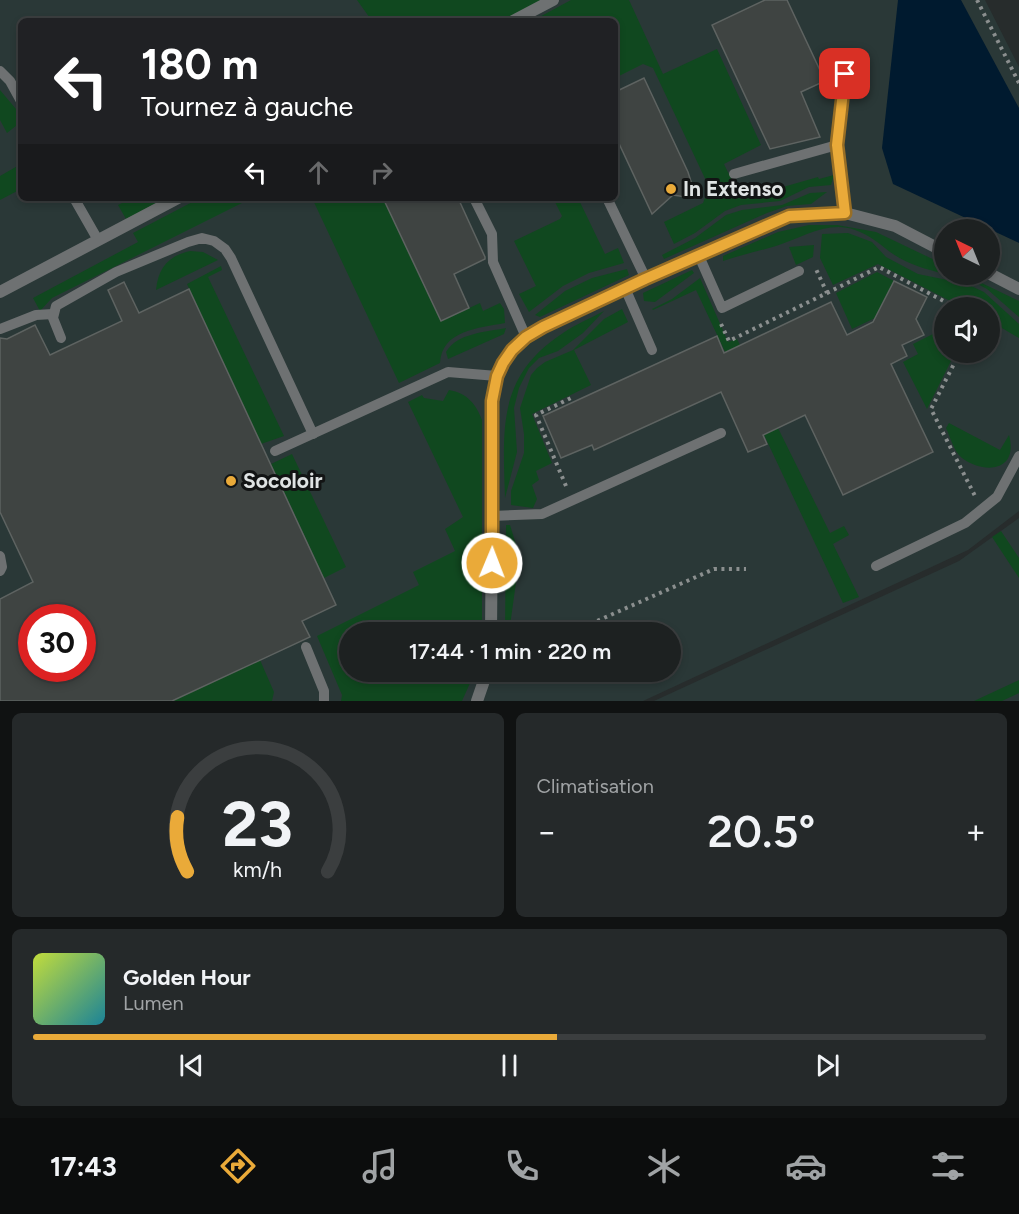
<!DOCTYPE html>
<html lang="fr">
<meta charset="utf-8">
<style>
:root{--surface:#1d2121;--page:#25292a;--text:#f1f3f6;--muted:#a0a3a5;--line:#3b3e3f;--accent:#eaaa39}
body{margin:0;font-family:Figtree,sans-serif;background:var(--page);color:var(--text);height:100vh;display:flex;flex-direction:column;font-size:22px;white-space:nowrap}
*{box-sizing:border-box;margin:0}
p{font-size:20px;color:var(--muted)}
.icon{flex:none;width:33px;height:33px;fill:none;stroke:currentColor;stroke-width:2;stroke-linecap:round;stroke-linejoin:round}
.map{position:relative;height:701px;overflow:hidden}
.drawer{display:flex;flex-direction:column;gap:12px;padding:12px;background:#101212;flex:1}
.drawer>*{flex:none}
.hud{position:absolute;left:18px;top:18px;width:600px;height:183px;border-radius:9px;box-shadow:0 3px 9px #0003,0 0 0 2px var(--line);background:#202124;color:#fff;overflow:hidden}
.needle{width:39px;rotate:317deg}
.controls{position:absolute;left:934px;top:219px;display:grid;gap:12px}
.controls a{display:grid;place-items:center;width:66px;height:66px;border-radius:50%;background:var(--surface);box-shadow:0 3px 9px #0003,0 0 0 2px var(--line);font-size:30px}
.speed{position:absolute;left:18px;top:604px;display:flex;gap:12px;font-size:30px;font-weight:700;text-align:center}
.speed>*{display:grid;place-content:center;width:78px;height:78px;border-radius:50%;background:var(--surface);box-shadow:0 3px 9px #0003,0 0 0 2px var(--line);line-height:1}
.speed .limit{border:9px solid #d22;background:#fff;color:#111}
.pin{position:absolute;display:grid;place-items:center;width:51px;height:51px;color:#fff;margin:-26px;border-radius:12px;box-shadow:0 3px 9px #0006}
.me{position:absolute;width:66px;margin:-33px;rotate:1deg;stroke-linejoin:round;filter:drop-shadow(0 0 4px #0008)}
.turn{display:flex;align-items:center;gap:21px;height:126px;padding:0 24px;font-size:27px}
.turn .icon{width:78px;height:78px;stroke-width:2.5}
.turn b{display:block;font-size:42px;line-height:51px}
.lanes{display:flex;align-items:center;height:57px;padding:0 24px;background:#0003;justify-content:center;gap:30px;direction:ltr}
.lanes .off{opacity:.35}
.big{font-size:45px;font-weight:600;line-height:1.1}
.drawer .tile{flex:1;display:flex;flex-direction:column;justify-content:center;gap:9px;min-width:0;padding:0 21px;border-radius:9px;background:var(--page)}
.drawer .dial{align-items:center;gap:0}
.dial svg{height:156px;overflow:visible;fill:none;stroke:var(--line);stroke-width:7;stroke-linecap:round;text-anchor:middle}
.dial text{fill:var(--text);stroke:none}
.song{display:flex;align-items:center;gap:18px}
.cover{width:72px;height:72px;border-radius:9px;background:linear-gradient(135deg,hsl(70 70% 55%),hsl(190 70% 35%))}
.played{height:6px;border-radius:3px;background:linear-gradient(90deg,var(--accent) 55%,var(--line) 55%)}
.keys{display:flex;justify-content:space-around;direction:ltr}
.heat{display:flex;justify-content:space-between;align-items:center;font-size:33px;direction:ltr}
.drawer .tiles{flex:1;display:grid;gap:12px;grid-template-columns:1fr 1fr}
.tile:last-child{grid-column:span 2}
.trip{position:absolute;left:339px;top:622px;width:342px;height:60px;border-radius:30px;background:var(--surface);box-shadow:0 3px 9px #0003,0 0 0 2px var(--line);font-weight:600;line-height:60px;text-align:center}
.menu{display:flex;height:96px;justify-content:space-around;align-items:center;background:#0c0d0d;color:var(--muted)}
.menu .icon{width:42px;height:42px}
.menu .on{color:var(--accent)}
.menu b{font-size:27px;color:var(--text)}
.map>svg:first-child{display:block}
</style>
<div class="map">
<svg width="1019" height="701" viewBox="0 0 1019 701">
<rect width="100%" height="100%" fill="#272c2c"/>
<g fill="#2a3837" fill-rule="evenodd">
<path d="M0,0H985L1019,67V511L968,550L643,701H0ZM21,21H615V198H21ZM945,230H990V274H945ZM945,308H990V352H945ZM32,618H82V669H32ZM350,633H670V672H350Z"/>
<polygon points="1019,518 1019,701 654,701 959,561"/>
</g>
<g fill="#10481f">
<polygon points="357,0 542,0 502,21 372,21"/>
<polygon points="571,0 629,0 663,74 717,49 761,145 724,164 741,199 818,177 819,179 834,175 831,185 809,187 780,201 741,205 725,211 695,233 674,244 664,222 703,203 709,187 653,68 643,64 615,78 615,21 532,21"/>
<polygon points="0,90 16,109 21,122 7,133 0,120"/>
<polygon points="21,164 21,189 0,200 0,176"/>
<polygon points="827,192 811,204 787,206 767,213 664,259 662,255 695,238 726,215 742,210 782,205 810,193"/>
<polygon points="132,198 166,198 126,219 118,205"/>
<polygon points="200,198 252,198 52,298 40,311 33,298 138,242 133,233"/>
<path d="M312,198H383L441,321L480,303L483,311L500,303L504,309L505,323C479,328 442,330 440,363L399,383Z"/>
<polygon points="553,198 578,198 605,254 618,248 624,263 589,273 563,286 529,312 519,294 536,286 514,241 560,219 562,216"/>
<path d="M809,225H837L876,232L945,265V274C925,269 907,264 890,252C879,243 869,235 855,230C828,220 802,238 776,246C759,251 741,255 723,261V256L778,232Z"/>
<polygon points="848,233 872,242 886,257 918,274 967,284 984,292 1019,324 1019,338 990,321 990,308 962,307 878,264 833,285 820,258 822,234"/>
<polygon points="814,245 813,257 796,265 789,247"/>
<path d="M190,251L203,252L218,260L156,290C158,268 168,256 190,251Z"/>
<polygon points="221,266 222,270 208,277 284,436 261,444 187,284"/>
<polygon points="627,269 629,275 540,317 535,315 565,291 592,278"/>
<polygon points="692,270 694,273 655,302 644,301 643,293"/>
<polygon points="877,272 894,281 875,318 852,329 836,293"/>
<polygon points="949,275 965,275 1019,301 1019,317 987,289 968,279"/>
<polygon points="700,278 728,342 737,339 740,345 778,428 830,533 844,526 849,535 833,544 859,597 843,603 696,290 653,310 652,309 672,299"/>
<polygon points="622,309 628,322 574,350 591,385 532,414 552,463 536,471 539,480 532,485 537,499 533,508 511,505 511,491 524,453 524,434 520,408 531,375 537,368 545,362 573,350 604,319"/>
<path d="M604,311L583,333L558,351L539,358L529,368L519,388L514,408L517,452L505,498C503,428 497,376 563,333C576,324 591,318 604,311Z"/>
<polygon points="945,312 945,352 955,353 927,409 903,362 918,354 913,344 933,334"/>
<path d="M506,328L504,334L448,359L446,352C457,333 486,332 506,328Z"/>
<path d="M449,390C467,393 476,404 482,420V633H350V672H475L462,701H341L342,695L317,636L419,585L413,572L455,551L445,529L463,517L408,402L422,395L424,398L443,401Z"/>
<path d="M949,423L1000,450L1009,435C1019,471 985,475 962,458C954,452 950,436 946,428Z"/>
<polygon points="292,454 346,567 324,578 271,464"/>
<polygon points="506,525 510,525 517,548 518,568 509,633 505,633"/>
<polygon points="1001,531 1019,558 1019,578 992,537"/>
<polygon points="260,660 274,692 272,701 172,701"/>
<polygon points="1019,680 1019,693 1002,701 974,701"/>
</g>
<polygon fill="#001a2f" points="898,0 961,0 1019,108 1019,243 893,184 882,148"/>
<g fill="#3f4442" stroke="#5e6361" stroke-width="1.5" fill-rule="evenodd">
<polygon points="765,0 787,0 825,81 801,92 820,137 770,149 712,25"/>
<polygon points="644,78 688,172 693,188 690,195 686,197 673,195 652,214 615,135 615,92"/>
<polygon points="383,198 458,198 485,257 485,259 454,274 469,308 441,321"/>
<polygon points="894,281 927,297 916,319 924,335 902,345 907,356 891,364 933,452 843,495 805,415 763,435 767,444 748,452 721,392 594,450 592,445 561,458 543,416 717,336 724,353 831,302 847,335 873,322"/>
<path d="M124,282L139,313L189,289L336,605L302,621L310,637L172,701H0V599L33,582L0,512V338L7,339L35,325L50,355L122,321L108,290ZM32,618H82V669H32Z"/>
</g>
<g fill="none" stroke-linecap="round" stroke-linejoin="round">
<g stroke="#8b8f8f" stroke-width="4" stroke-dasharray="3 4.5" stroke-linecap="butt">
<polyline points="977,0 1019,83"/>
<polyline points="827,293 879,267 957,308"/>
<polyline points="721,324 729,341 827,293 815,267"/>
<polyline points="960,352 931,409 975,496"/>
<polyline points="566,486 536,415 571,398"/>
<polyline points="570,633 714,569 746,569"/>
</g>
<g stroke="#6e7172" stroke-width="10">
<polyline points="0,71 10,81 21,101"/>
<polyline points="734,174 837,145"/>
<polyline points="74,198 98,240"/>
<polyline points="474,198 492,234 493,262 526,337"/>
<polyline points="607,198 646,279"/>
<polyline points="845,213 837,145 845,73"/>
<polyline points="699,256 722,308 799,271"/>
<polyline points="625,288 652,350"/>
<polyline points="0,329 36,315 53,314"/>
<polyline points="61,338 53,318 56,306 116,272 188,242 202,238 214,241 225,249 231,258 313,434"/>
<polyline points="275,451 448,372 497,376"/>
<polyline points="492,516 542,514 721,433"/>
<polyline points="0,556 2,567 0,571"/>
<polyline points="876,566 965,523 997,497 1019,456"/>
<polyline points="306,647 324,691 324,701"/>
</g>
<g stroke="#6e7172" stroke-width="12">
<polyline points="513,21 553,0"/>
<polyline points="990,274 1019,289"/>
<polyline points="0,292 178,198"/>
<polyline points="491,633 493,401 497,376 503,362 512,350 526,337 543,327 625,288 789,216 845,213 895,226 945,252"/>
<polyline points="477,701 487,672"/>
</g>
</g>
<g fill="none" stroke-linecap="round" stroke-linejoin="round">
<g stroke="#986e25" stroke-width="15">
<polyline id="route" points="492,563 492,401 497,376 503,363 512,350 526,337 543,327 645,279 789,216 845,213 837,145 845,74"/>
</g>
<use href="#route" stroke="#eaaa39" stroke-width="10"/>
</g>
<g fill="#eaaa39" stroke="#121414" stroke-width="2">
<circle cx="671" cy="189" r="6"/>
<circle cx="231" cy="481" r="6"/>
</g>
<g text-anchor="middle" stroke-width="6" stroke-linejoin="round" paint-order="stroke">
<g font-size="21" font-weight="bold" fill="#dfe3e3" stroke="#121414" text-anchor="start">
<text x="683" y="196">In Extenso</text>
<text x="243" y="488">Socoloir</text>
</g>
</g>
</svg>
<div class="controls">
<a><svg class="needle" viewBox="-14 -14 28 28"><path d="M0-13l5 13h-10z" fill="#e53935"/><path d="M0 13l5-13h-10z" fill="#a0a3a5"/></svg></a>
<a><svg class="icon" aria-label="sound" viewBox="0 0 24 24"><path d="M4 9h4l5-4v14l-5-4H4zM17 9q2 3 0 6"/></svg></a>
</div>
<div class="speed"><div class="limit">30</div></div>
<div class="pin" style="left:845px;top:74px;background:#d93025"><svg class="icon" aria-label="arrive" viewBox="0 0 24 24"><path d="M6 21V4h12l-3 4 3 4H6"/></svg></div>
<svg class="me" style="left:492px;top:563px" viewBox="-20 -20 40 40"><circle r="17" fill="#eaaa39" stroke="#fff" stroke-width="3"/><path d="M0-11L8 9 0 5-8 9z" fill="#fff"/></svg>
<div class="trip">17:44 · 1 min · 220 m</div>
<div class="hud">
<div class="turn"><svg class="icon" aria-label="left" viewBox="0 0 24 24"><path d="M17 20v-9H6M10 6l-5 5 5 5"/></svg><div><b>180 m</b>Tournez à gauche</div></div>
<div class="lanes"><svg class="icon" aria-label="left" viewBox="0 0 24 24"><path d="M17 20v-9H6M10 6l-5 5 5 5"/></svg><svg class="icon off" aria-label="ahead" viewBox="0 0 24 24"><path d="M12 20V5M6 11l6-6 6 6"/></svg><svg class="icon off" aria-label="right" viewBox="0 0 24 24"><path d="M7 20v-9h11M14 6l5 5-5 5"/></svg></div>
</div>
</div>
<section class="drawer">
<div class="tiles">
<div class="tile dial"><svg viewBox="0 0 100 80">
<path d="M14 69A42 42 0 1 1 86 69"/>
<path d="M14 69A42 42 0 0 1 9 41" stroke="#eaaa39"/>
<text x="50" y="56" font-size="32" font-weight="700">23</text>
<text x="50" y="72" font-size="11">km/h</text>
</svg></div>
<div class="tile"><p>Climatisation</p>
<div class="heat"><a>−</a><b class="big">20.5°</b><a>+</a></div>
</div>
<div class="tile">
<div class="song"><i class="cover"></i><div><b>Golden Hour</b><p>Lumen</p></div></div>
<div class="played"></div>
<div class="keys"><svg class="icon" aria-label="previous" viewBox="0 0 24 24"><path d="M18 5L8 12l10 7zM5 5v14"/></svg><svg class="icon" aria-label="pause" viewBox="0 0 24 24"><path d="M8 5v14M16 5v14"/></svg><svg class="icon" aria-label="next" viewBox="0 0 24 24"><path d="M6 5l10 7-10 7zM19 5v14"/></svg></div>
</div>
</div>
</section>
<nav class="menu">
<b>17:43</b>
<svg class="icon on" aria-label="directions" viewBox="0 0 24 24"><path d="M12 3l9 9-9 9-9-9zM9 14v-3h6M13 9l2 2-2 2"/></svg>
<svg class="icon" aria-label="music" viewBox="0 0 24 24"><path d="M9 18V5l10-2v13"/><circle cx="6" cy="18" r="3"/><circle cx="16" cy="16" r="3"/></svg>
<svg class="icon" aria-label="phone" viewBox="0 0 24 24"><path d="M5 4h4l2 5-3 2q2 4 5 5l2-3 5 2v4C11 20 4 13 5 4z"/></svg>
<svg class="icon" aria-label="climate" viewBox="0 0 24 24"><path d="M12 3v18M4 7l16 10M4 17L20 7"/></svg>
<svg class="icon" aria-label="car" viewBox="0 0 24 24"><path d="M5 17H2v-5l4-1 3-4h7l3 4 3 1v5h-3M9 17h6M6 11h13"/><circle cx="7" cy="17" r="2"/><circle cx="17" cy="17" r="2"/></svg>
<svg class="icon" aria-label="filters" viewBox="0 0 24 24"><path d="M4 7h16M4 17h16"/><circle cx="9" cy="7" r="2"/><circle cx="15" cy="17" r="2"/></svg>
</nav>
